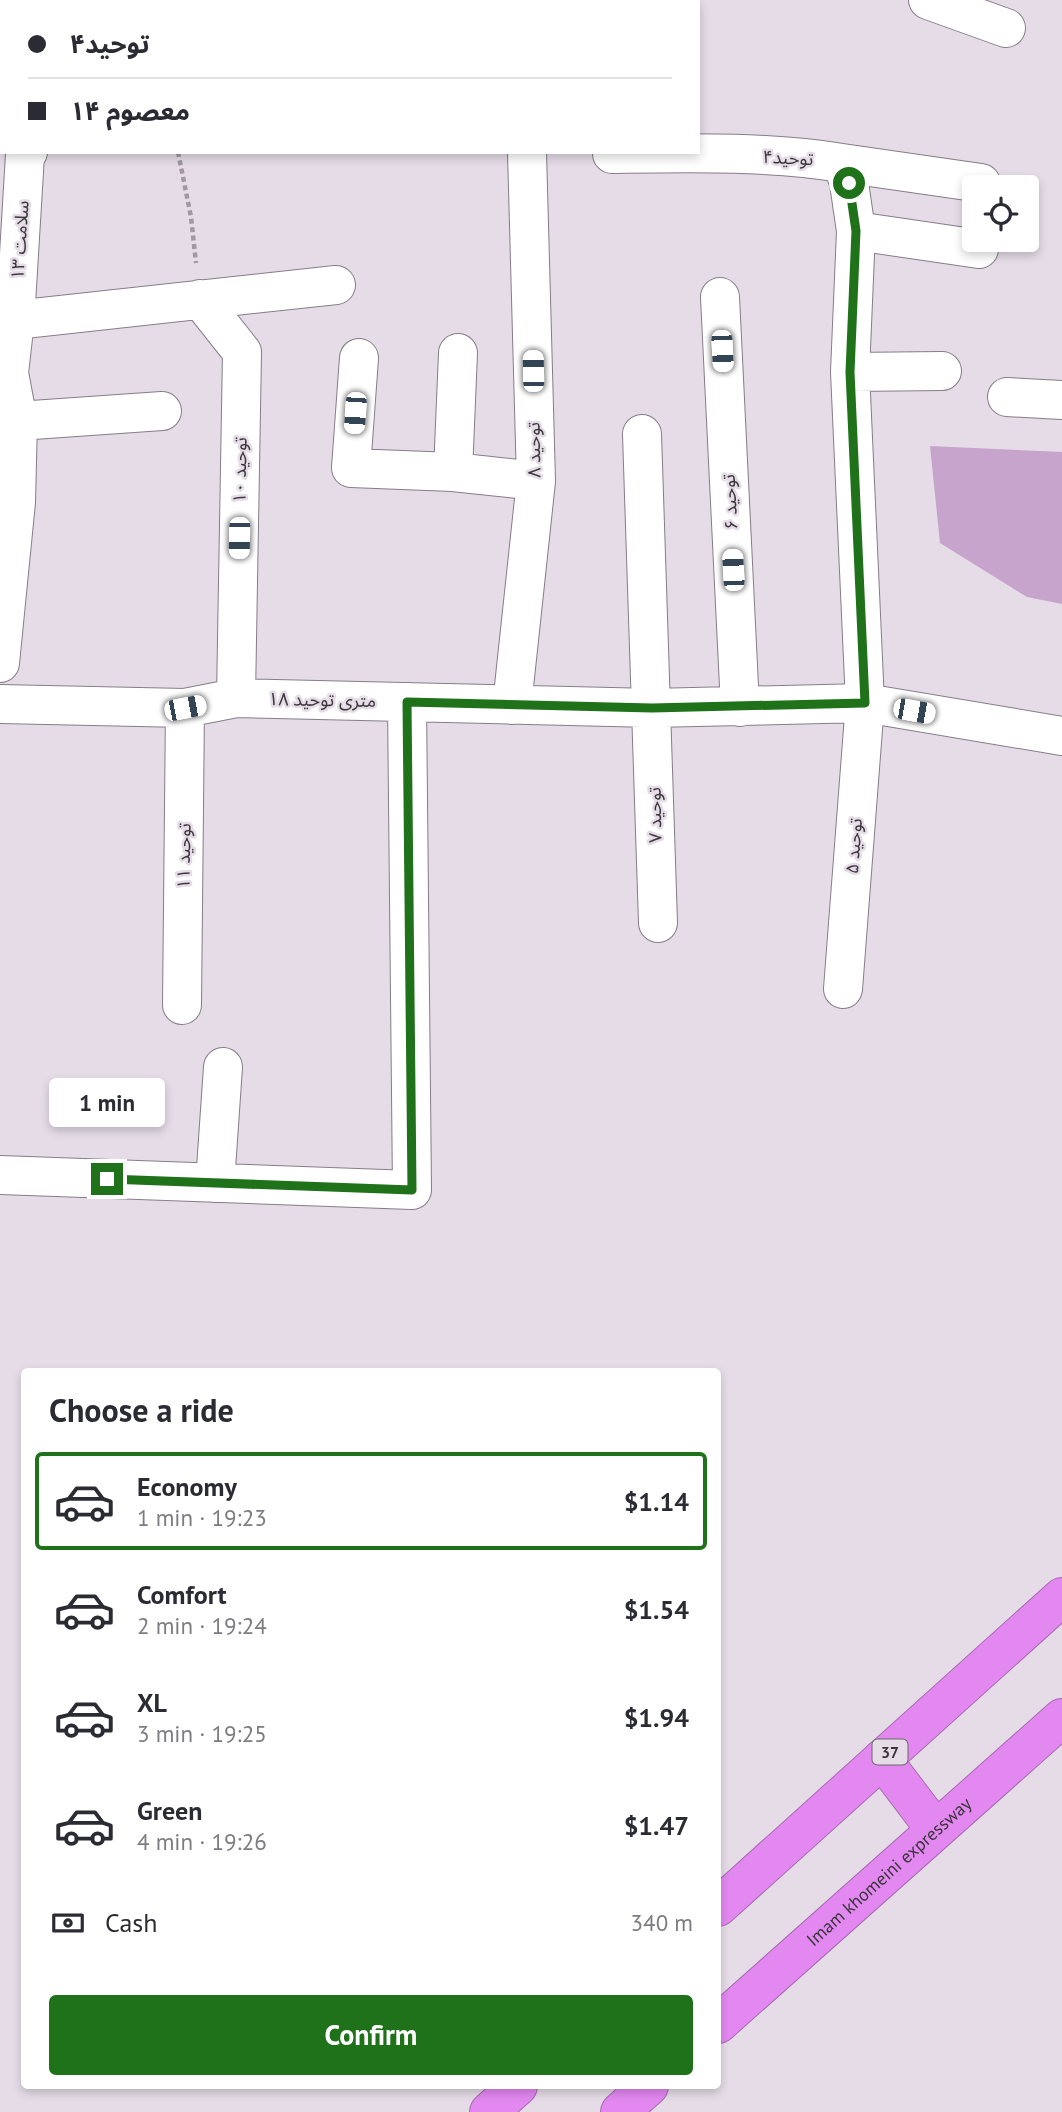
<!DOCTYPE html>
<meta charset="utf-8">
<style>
body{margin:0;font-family:"PT Sans","Noto Sans Arabic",sans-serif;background:#f7f7f7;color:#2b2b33;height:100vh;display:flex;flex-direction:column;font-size:26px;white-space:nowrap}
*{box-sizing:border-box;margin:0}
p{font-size:23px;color:#7c7c81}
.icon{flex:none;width:38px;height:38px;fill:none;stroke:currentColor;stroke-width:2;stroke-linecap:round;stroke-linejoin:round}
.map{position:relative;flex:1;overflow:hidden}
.drawer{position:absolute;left:21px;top:1368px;width:700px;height:721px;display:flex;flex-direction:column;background:#fff;border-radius:7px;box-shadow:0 4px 10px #0003}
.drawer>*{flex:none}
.guide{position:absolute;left:0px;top:0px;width:700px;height:154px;box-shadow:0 4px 10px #0003;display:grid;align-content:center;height:154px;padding:0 28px;background:#fff}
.fabs{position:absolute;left:962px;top:175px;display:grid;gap:14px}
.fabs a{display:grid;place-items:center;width:77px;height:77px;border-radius:7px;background:#fff;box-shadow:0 4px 10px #0003;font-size:35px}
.end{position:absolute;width:32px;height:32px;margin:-16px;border:9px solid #1f711a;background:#fff;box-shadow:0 0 0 4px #fff}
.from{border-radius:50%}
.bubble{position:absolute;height:49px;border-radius:7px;background:#fff;box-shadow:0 4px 10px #0003;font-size:23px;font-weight:600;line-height:49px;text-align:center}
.car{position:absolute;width:21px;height:42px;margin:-21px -10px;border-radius:9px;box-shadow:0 0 5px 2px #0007;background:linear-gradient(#fff 24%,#345 0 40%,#fff 0 76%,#345 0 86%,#fff 0)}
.guide b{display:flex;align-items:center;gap:24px;height:66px;font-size:26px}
.guide b+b{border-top:2px solid #e1e1e2}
.guide i{width:18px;height:18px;background:#2b2b33}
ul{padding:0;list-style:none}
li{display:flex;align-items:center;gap:21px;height:98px;margin:0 14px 10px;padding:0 14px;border:4px solid transparent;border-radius:7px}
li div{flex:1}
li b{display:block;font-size:26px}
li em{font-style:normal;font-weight:600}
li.on{border-color:#1f711a}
li>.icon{width:63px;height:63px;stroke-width:1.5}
h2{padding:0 28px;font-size:32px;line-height:84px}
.pay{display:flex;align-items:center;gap:18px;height:77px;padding:0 28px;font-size:26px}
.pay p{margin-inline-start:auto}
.action{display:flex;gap:14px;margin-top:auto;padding:14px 28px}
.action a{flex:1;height:80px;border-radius:7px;background:#1f711a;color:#fff;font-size:28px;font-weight:600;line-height:80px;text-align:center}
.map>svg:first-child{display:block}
.green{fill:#c7a4cc}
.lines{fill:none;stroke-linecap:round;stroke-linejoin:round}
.minor-casing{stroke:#857d87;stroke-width:40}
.highway-casing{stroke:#a86bb1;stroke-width:40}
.path{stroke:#a099a1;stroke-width:4.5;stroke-dasharray:5 3.5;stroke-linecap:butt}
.minor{stroke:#fff;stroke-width:38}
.highway{stroke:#e388f1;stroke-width:38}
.route{stroke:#1f711a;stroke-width:9}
.labels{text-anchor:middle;stroke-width:5;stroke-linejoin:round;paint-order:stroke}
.shield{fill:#e5dce7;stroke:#6d676d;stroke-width:2}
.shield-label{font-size:16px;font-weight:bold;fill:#393539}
.street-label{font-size:18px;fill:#393539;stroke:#e5dce7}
</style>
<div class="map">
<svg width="1062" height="2112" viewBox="0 0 1062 2112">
<rect width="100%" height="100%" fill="#e5dce7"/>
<path class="green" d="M930 446 1062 452V604L1027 597 940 543Z"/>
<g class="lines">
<defs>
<path id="minor" d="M928 0 1006 28
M84 2 85 0
M198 2V0
M678 2V0
M612 154C687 153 768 151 842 163L849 183 856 231 850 372 865 703 843 989
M842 163 981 183
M856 231 979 249
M720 297 740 707
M200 299 242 352 236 698
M15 320 336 285
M359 358 351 468 453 472 536 481
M850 372 942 371
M1007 397 1062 400
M18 421 162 411
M642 434 658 923
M453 472 458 353
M0 663 16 502 18 421 9 373 15 320 25 155 28 152
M0 704 185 708 236 698 652 708 865 703 1062 736
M512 705 536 481 527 152
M182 1005 185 708
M0 1175 412 1190 407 702
M215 1183 223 1067"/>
<g id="highway">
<path d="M882 1759 935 1829"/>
<path d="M718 1907 1062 1597"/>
<path id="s1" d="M718 2024 1062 1718"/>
<path d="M489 2112 518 2086"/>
<path d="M620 2112 649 2086"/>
</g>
</defs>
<use href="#minor" class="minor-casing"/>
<use href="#highway" class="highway-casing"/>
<path class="path" d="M178 152 191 217 196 263"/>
<use href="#minor" class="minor"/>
<use href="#highway" class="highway"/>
</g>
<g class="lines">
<path class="route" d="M107 1179 412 1190 407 702 652 708 865 703 850 372 856 231 849 183"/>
</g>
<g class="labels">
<rect class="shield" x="872.5" y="1739.5" width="35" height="25" rx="5"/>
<g class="shield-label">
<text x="890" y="1758">37</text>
</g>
<g class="street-label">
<text transform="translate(788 158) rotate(3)" y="6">توحید۴</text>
<text transform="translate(20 240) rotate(-86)" y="6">سلامت ۱۳</text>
<text transform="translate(534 450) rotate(-91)" y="6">توحید ۸</text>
<text transform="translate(240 470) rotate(-89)" y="6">توحید ۱۰</text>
<text transform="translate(730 502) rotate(-93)" y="6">توحید ۶</text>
<text transform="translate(322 700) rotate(1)" y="6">۱۸ متری توحید</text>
<text transform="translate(655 815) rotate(-91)" y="6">توحید ۷</text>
<text transform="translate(854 846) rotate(-86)" y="6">توحید ۵</text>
<text transform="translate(184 856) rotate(-89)" y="6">توحید ۱۱</text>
<text dy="6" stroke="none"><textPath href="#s1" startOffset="229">Imam khomeini expressway</textPath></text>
</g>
</g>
</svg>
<div class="fabs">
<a><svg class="icon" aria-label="locate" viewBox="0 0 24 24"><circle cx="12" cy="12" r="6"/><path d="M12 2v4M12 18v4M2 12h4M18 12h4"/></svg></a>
</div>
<i class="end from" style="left:849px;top:183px"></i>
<i class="end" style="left:107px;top:1179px"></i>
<div class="bubble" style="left:49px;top:1078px;width:116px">1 min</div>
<i class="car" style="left:722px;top:351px;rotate:177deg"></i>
<i class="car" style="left:533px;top:371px;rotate:359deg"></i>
<i class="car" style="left:355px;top:413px;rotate:184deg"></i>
<i class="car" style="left:239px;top:538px;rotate:181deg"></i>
<i class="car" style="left:733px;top:570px;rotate:357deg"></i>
<i class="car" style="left:185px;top:708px;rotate:79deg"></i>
<i class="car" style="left:914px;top:711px;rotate:100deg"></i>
<div class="guide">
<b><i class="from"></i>توحید۴</b>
<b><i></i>۱۴ معصوم</b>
</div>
<section class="drawer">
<h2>Choose a ride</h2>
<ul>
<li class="on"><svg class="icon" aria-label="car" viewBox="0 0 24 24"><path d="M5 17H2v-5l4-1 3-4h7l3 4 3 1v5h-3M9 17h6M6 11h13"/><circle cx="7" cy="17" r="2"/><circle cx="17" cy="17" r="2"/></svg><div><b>Economy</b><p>1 min · 19:23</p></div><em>$1.14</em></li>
<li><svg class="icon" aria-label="car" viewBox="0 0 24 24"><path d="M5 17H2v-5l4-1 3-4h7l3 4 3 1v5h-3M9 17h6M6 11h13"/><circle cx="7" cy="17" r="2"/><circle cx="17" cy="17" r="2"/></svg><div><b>Comfort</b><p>2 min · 19:24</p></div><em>$1.54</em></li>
<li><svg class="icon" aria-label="car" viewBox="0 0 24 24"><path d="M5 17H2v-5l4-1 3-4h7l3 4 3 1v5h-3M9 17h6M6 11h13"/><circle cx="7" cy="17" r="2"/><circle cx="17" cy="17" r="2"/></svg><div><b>XL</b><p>3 min · 19:25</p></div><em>$1.94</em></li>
<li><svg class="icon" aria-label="car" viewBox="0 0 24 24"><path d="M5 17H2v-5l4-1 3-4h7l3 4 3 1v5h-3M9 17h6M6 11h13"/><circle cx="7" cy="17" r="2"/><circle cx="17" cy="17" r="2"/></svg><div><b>Green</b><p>4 min · 19:26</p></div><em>$1.47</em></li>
</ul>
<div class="pay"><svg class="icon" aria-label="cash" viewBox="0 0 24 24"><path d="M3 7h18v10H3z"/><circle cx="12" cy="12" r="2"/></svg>Cash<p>340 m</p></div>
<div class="action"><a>Confirm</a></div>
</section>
</div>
